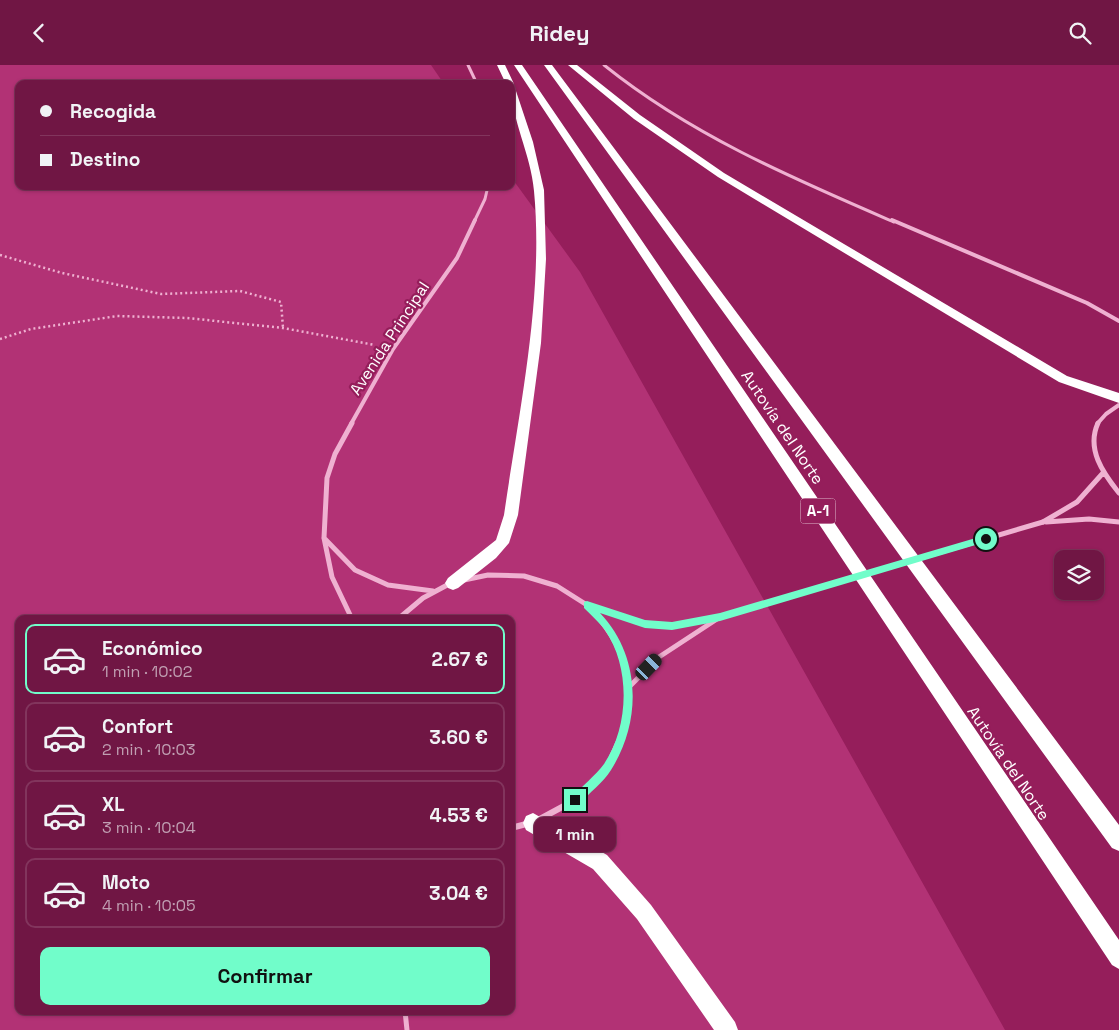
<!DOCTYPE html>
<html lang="es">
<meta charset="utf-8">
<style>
body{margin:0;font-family:"Space Grotesk",sans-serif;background:#78234f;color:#f1f3f6;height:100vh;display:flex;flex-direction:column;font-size:19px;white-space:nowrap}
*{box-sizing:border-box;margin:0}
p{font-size:16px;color:#c09fb2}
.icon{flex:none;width:28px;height:28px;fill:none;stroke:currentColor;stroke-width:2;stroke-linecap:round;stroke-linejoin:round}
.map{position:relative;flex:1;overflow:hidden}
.side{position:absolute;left:15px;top:550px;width:500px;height:400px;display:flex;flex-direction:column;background:#701644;border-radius:10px;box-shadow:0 1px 4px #0004,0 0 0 1px #82355d}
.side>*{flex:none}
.guide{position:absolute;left:15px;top:15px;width:500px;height:110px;border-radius:10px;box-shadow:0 1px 4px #0004,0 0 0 1px #82355d;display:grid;align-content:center;height:110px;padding:0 25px;background:#701644}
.fabs{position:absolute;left:1054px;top:485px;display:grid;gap:10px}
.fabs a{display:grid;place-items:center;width:50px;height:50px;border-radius:10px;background:#701644;box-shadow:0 1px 4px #0004,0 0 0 1px #82355d;font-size:25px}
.end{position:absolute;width:22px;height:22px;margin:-11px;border:6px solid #71fdca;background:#111;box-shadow:0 0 0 2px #111}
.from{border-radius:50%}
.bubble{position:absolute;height:35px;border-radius:10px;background:#701644;box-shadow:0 1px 4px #0004,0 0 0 1px #82355d;font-size:16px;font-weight:700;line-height:35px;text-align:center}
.car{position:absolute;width:15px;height:30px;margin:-15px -8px;border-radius:6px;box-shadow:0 0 4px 1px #0007;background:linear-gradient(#222 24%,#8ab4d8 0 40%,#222 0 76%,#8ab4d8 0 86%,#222 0)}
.guide b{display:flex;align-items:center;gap:18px;height:48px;font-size:19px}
.guide b+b{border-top:1px solid #82355d}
.guide i{width:12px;height:12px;background:#f1f3f6}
ul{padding:9px 0 0;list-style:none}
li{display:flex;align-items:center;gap:15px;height:70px;margin:0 10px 8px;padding:0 15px;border:2px solid #82355d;border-radius:10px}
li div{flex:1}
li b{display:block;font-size:19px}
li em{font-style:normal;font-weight:700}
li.selected{border-color:#71fdca}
li>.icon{width:45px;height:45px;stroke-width:1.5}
.action{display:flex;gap:10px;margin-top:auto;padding:10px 25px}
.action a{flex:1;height:58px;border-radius:10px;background:#71fdca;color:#111;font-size:20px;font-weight:700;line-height:58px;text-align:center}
header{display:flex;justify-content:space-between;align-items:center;height:65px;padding:0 25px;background:#701644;font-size:22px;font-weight:700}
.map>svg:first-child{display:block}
.green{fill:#b23275;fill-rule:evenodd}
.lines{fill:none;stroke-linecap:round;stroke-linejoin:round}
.path{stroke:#efb1d1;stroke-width:2.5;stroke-dasharray:2 3;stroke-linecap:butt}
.lane{stroke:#efb1d1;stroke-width:5}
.street-far3{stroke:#efb1d1;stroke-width:3}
.street-far2{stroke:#efb1d1;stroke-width:4}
.street-far1{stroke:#efb1d1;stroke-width:5}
.street{stroke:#efb1d1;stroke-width:6}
.highway{fill:#fff;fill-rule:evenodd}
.street-bridge{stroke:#efb1d1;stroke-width:5}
.route{fill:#71fdca}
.labels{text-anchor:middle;stroke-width:4.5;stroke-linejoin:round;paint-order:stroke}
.shield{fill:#951e5b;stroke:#dfbcce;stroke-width:1}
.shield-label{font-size:15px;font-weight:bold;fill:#fff}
.street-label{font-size:16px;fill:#fff;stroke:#951e5b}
</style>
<header><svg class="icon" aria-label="back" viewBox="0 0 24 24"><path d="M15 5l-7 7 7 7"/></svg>Ridey<svg class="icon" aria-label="search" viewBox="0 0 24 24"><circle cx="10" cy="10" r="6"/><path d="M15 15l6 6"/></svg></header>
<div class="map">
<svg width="1119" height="965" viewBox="0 0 1119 965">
<rect width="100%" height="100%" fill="#951e5b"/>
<path class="green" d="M0 0H431L444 19H19V121H511V112L580 207 1005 965H0ZM19 554H511V946H19Z"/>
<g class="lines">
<path class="path" d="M0 190 62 208 161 229 240 226 281 237 283 263
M0 274 31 264 117 251 187 253 283 263 375 280"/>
<path class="lane" d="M405 946 407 965"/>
<path class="street-far3" d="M468 0 477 19
M604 0C691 70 792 113 894 157
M474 157 485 134 488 121"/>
<path class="street-far2" d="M892 155 1087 238 1119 256
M351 359 393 284 457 193 475 155
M1097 359 1106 349 1119 340"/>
<path class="street-far1" d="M1098 358C1086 384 1103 408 1119 428
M1043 457 1077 437 1103 408
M1046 457 1089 454 1119 457
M324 473 355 505 388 520 433 526
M464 515 488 510 524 511 557 521 587 540 645 559 672 561 720 552
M588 540C612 567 624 587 629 623
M352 554 332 512 324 473 327 413 335 389 352 358
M398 554 423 533 451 518
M629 622 659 592 717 554"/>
<path class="street" d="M538 755 575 735 607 703 625 663 629 622
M511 763 530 758"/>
<path class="highway" d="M497 0H505L514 19 512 21 515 23 533 77 544 125 546 194 541 278 518 450 509 478 496 493 458 523 453 525 448 523 445 518 448 513 496 475 504 450C519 346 544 231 534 126 531 89 511 55 511 19H506Z
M514 0H522L1119 875V904L1112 900Z
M544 0H552L1119 760V786L1112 783Z
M568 0H577L640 50 724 108 1067 311 1119 328V338L1059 317 718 112 634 54Z
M533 748 607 790 651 840 735 957 738 965H714L637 854 593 804 526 765 523 758 526 751Z"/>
<path class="street-bridge" d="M720 552 1043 457"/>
</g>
<path class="route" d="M986 470 989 471V476L720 556 672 565 645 563 600 548C641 591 642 656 611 705 603 718 589 728 579 739H572V732C582 721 595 711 604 699 629 662 631 603 605 565 599 557 591 550 584 543V537L587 536 645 555 672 557 720 548Z"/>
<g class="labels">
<rect class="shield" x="800.5" y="433.5" width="35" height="25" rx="4"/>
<g class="shield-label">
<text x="818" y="451">A-1</text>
</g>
<g class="street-label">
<text transform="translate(389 273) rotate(-57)" y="6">Avenida Principal</text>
<text transform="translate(783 362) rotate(56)" y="6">Autovía del Norte</text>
<text transform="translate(1009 698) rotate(56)" y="6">Autovía del Norte</text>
</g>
</g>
</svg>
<div class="fabs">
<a><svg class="icon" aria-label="layers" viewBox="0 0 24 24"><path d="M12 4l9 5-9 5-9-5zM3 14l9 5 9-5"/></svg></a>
</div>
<i class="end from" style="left:986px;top:474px"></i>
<i class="end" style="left:575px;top:735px"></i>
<div class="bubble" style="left:534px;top:752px;width:82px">1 min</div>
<i class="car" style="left:649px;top:602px;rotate:44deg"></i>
<div class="guide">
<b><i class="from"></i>Recogida</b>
<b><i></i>Destino</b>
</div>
<section class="side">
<ul>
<li class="selected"><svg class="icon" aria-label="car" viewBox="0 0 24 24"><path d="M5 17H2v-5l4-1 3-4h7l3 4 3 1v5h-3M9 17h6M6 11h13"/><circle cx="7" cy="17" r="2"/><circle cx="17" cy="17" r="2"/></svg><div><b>Económico</b><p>1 min · 10:02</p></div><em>2.67 €</em></li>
<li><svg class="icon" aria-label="car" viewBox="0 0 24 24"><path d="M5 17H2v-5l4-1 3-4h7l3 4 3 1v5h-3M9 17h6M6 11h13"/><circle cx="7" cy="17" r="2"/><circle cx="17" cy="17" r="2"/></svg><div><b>Confort</b><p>2 min · 10:03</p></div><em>3.60 €</em></li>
<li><svg class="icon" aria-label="car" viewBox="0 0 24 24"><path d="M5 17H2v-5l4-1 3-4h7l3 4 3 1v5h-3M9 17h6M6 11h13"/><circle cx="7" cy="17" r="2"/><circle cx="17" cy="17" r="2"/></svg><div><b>XL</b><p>3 min · 10:04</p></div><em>4.53 €</em></li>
<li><svg class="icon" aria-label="car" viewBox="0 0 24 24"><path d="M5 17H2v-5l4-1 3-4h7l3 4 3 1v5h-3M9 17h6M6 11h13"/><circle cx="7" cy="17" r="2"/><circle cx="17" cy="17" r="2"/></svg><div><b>Moto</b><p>4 min · 10:05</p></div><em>3.04 €</em></li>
</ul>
<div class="action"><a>Confirmar</a></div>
</section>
</div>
